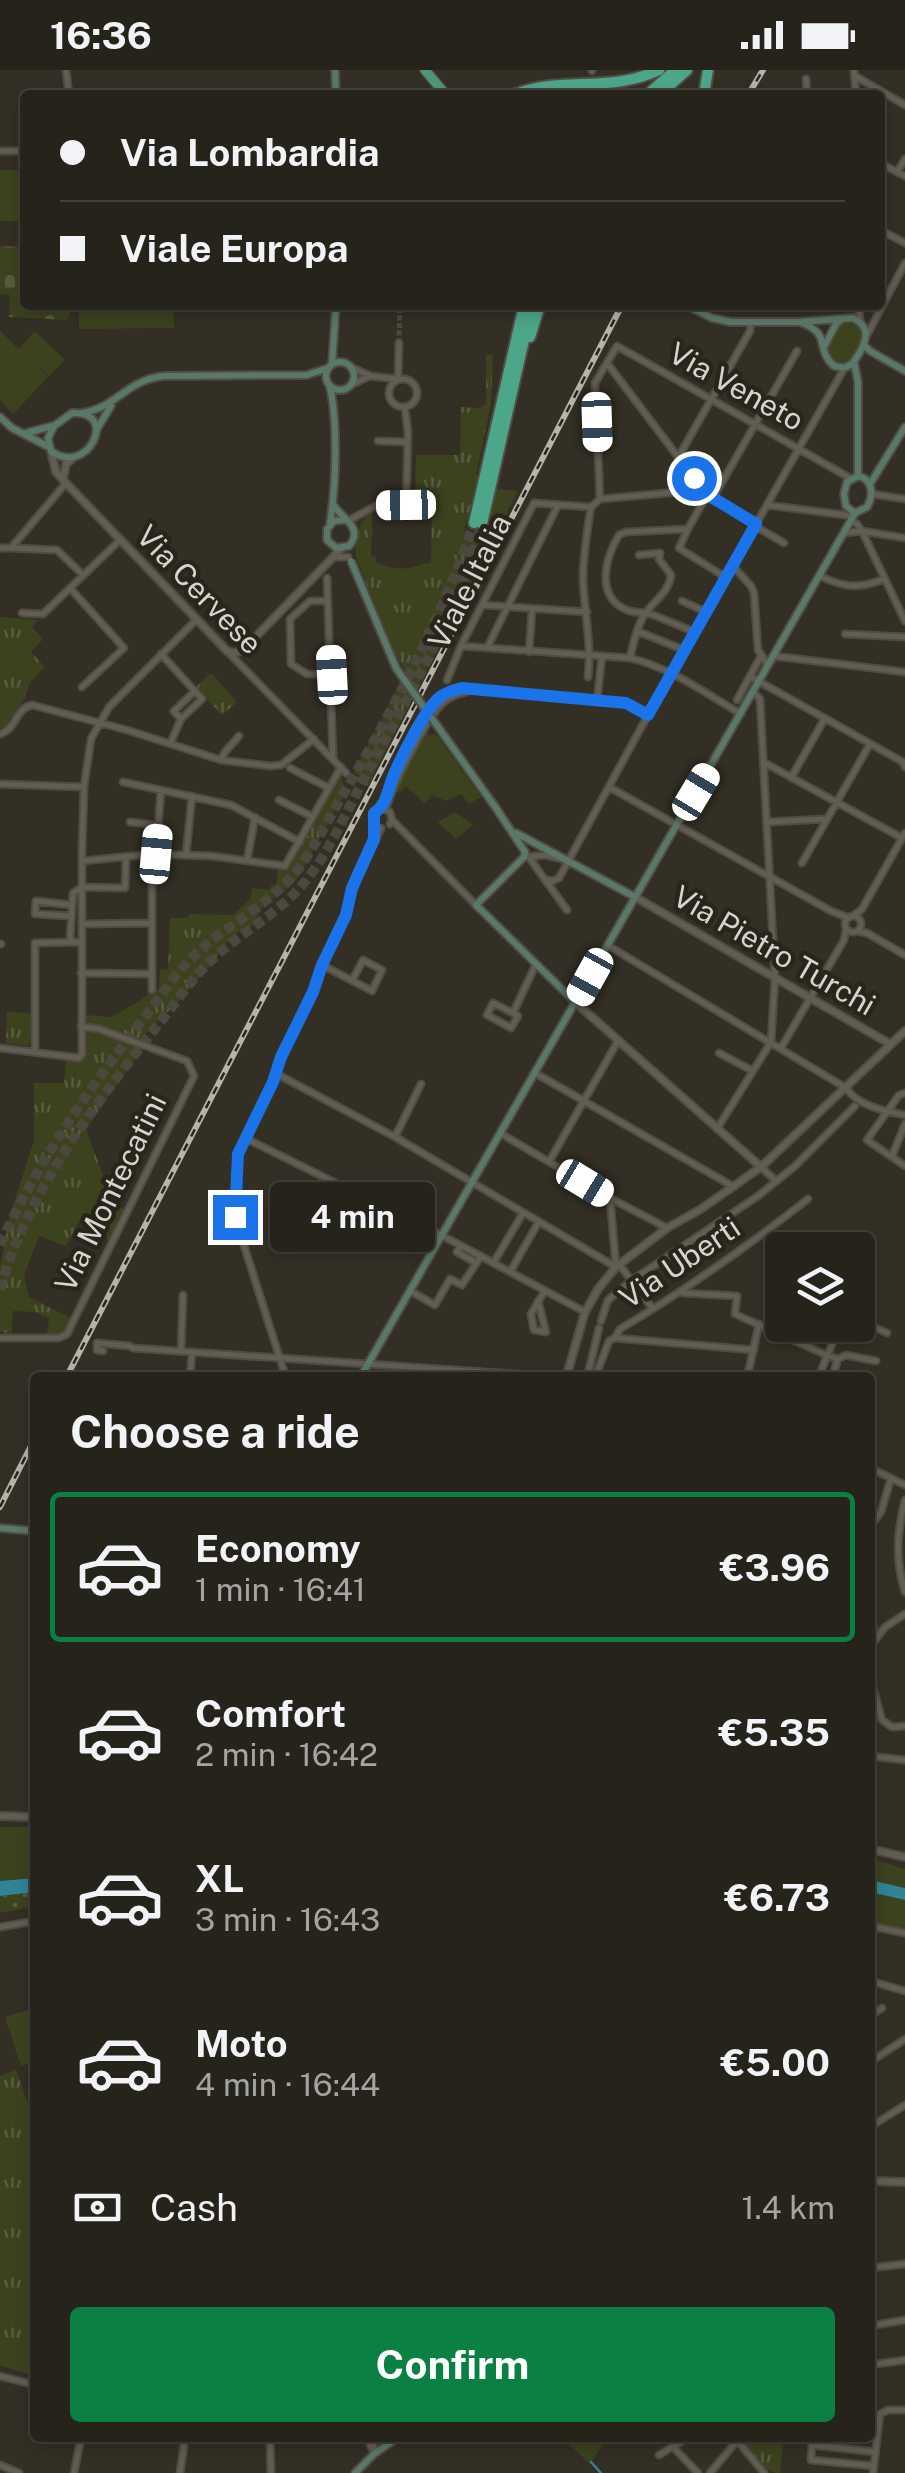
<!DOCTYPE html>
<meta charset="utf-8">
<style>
body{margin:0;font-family:"Public Sans",sans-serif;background:#2e2b24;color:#f1f3f6;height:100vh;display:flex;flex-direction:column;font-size:38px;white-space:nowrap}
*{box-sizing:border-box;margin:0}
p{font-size:32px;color:#a4a4a3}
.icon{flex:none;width:55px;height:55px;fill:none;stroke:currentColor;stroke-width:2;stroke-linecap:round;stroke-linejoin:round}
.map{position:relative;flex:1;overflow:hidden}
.drawer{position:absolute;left:30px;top:1302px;width:845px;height:1070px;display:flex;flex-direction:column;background:#26231b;border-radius:10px;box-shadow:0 5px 15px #0003,0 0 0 2px #42403a}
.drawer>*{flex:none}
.hud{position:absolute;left:20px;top:20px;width:865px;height:220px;border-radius:10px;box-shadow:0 5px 15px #0003,0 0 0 2px #42403a;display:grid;align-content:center;height:220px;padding:0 40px;background:#26231b}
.buttons{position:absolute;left:765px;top:1162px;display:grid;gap:20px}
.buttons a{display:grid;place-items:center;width:110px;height:110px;border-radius:10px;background:#26231b;box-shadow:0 5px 15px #0003,0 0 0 2px #42403a;font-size:50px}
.end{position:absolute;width:45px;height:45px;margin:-22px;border:12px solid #1a73e8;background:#fff;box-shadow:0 0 0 5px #fff}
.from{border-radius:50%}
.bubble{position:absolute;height:70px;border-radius:10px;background:#26231b;box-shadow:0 5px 15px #0003,0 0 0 2px #42403a;font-size:32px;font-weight:700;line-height:70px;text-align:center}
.car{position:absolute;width:30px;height:60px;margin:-30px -15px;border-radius:12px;box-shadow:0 0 8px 2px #0007;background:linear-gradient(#fff 24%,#345 0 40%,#fff 0 76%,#345 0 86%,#fff 0)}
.hud b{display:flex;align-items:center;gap:35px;height:95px;font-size:38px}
.hud b+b{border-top:2px solid #42403a}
.hud i{width:25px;height:25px;background:#f1f3f6}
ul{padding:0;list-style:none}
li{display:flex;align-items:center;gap:30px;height:150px;margin:0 20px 15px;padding:0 20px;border:5px solid transparent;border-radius:10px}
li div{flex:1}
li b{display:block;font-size:38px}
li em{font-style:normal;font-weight:700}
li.active{border-color:#0b8043}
li>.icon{width:90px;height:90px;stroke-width:1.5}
h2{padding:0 40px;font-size:45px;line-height:120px}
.pay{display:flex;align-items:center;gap:25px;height:110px;padding:0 40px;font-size:38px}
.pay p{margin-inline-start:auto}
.cta{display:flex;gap:20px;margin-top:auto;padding:20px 40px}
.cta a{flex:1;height:115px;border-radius:10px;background:#0b8043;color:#fff;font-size:40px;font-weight:700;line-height:115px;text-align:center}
.status{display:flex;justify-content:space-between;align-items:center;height:70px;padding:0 50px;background:#26231b;direction:ltr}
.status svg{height:28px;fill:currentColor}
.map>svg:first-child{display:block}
.grass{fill:#3c421e}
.cemetery{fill:url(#cemetery-stones)}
.park{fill:url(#park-tufts)}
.garden{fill:url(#garden-dots)}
.water{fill:url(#water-ripples)}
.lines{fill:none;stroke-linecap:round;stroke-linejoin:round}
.stream{stroke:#308495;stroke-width:2.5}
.minor-tunnel{stroke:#4c483d;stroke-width:5;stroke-dasharray:5 2.5;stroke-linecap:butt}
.trunk-tunnel{stroke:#4c483d;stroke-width:10;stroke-dasharray:10 5;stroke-linecap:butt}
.minor-casing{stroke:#504c43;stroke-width:9}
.tertiary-casing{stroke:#504c43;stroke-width:10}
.secondary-casing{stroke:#504c43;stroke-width:10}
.primary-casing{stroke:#504c43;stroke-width:12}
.trunk-casing{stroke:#504c43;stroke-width:14}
.minor{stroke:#625d51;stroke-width:5}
.tertiary{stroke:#625d51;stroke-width:6}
.secondary{stroke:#5a7867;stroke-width:6}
.primary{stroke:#51947c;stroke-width:9}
.trunk{stroke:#4ca68a;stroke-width:10}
.rail-casing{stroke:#b6b3ab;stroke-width:6}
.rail{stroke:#29251a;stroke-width:2.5;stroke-dasharray:8;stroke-linecap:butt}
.secondary-bridge-casing{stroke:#504c43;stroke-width:10;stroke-linecap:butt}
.secondary-bridge{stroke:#5a7867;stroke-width:6}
.route{stroke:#1a73e8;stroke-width:12}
.labels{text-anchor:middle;stroke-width:9;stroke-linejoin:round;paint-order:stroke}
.street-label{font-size:30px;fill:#d7d4cd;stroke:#29251a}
</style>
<div class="status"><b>16:36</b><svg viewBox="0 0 49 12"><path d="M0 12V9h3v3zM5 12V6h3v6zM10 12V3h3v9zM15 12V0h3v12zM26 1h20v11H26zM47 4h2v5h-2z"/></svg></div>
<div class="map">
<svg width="905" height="2403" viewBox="0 0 905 2403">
<defs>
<pattern id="cemetery-stones" width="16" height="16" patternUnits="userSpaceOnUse" patternTransform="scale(2.5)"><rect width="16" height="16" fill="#3c421e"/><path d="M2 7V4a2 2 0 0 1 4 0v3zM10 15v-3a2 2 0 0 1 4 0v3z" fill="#575c3e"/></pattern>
<pattern id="park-tufts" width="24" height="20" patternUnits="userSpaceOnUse" patternTransform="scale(2.5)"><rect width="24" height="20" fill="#3c421e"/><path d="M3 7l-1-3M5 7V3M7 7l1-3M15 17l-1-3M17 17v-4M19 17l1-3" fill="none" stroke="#575c3e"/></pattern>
<pattern id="garden-dots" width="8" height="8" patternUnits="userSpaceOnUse" patternTransform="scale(2.5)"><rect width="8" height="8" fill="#3c421e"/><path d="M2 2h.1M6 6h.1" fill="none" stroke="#575c3e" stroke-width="1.8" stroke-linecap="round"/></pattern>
<pattern id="water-ripples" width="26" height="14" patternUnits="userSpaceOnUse" patternTransform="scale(2.5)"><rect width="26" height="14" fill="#308495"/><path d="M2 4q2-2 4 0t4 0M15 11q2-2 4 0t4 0" fill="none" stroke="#366c77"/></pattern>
</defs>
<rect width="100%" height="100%" fill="#332f24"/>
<path class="grass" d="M0 100H25V151H0Z
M79 235H173L174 258 79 259Z
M849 250C879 259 854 310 828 286L827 277 840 252Z
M0 261 19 279 35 261 65 290 49 306 34 292 48 307 13 344 0 330Z
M426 662 430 666 435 663 481 727 469 734 461 724 446 731 432 725 425 734 406 716 399 723 395 720Z
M455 742 473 755 456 769 438 752Z
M0 1757H35V1808L0 1811Z
M870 1788 905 1799V1818L870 1810Z
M870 1822 905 1830V1860L870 1852Z
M35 1938V1992L21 1996 5 1947Z
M562 2368H607L590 2394Z"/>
<path class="cemetery" d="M0 176 25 177V235H70L69 248 66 250 9 247 10 225 0 224Z"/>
<path class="park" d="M486 285H493L491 335 476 404 479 405 464 461 484 467 495 419 518 421 368 716 354 702 406 603 390 574 356 486C354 469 359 452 372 441L371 486 376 487V492C387 496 396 500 408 498 417 497 422 493 431 493L432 429 415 428 416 385H460L461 337 480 338 486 334Z
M0 547 38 550 32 557 43 569 31 582 45 597 30 612 25 628 5 658H0Z
M211 603 237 632 222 645 196 617Z
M341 705 345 719 344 725 298 807 292 815 264 834 247 864 239 861 228 871 214 891 179 931 145 964 147 966 139 969 87 952 85 945 112 947 147 926 148 920H159L160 900 168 899 170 848H187L191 844 233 845 250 829 252 818 269 820 272 815H276L278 799 288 800Z
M7 941 32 944 30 972 27 976 6 973Z
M89 961 142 978 86 1059 114 1136 126 1140 111 1170H107V1160L81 1148 66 1176 39 1166 24 1205 29 1227 72 1249 63 1264 47 1265 49 1249 36 1242 13 1241 11 1263 0 1262V1196L10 1145 34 1071V1013H64L66 990H81L86 986 87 964Z
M16 2000 35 2054V2306L0 2295V2006Z
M739 2368H784L780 2403C761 2403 750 2382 739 2368Z"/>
<path class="garden" d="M35 1822V1836L0 1843V1826Z"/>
<path class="water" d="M35 1808V1822L0 1826V1811Z
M870 1810 905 1818V1830L870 1822Z"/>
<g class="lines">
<path class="stream" d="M591 2392 601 2403"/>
<path class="minor-tunnel" d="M399 273 400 235"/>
<path class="trunk-tunnel" d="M0 1175C36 1095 84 1026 137 957 153 937 167 915 184 896 218 858 267 839 299 798 315 776 328 750 342 726 392 643 443 545 474 453
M0 1220C26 1124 97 1031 158 955 177 931 194 905 217 885 249 857 288 838 313 801 335 771 350 734 368 701 411 622 457 542 482 454"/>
<defs>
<path id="minor" d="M66 0 69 25
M854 0 856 25
M592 1V0
M855 6 905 35
M806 9 807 25
M0 81H25
M880 93 905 106
M897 102 905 89
M880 160 905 173
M859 235 860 251
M867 265 905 193
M607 293 703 420 756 454
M351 297 371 306 396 309
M398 309 399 273
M389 323a14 14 0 1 1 28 0a14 14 0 1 1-28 0Z
M351 315 368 307
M378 371 408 372
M679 386 750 261 751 252
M872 424 905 429
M600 429 701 420
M406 435 427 436
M767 435 853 446
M348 451 377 435H406L408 362 405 338
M851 451 857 454 862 461 905 551
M755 456 784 473
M688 459 679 478 725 507
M844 463 862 461 905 468
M0 478H11L66 413
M11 478 57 480 83 505
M334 487H348
M732 495 751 516 754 523 758 580 768 595
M820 506C845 518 859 519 884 509
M327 508 333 689
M70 518 124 578 82 617
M327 531H310L290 549 291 594 307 604 332 605
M682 531 706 542
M483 535 587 542
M22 543 43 544 120 470
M637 561 684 580
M694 562C680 556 665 549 650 544 642 542 634 543 627 540 595 527 605 488 619 465L626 462 688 459 704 430 713 428 797 281
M845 564 905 567
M461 576 630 588C671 598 705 623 741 644
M487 578 558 435
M529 582 532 540
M229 583 346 703
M161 584 202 629 181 649 170 674
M774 586 905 602
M630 588C633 574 636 560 643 547 652 531 669 524 671 505L659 489 660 483 639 485
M588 607C592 573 584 542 583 509 583 485 587 461 591 437L600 429 595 313 617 276 850 408
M751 607 903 692 905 697
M447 610 461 576 534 433 591 437
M737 630 761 586
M597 631 602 586
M181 649 174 641 195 621
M0 664C17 659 15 639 32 635L127 660 221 690 270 696 281 695 314 669
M221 690 225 682 239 666
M765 693 902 768
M290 698 329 718
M791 708 825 648
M123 712 231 735 300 772
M0 714 84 717
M609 717 831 841 849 848
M279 730 313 747
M381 738 394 702 427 643 436 630 446 623 461 618 627 633 648 645
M386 739C392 717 427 646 444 632 450 626 457 624 466 622
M392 750 476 835
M130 752 157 755
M767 752 826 749
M375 767 376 755 373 748 376 740 381 738 390 742 392 750 390 754
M525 782 567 840
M156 784 161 720
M186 785 192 726
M527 787 545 785 561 789
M82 791 152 784 212 786 285 796 341 697
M247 791 255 747
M802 793 870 674
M545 809 553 811 559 808 648 645 845 297
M81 817 125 818 126 787
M71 846 35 844 36 831 72 835
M853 846 862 839 905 763
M845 854a8 8 0 1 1 16 0a8 8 0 1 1-16 0Z
M82 854 151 853
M857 861 867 863 905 885
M73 872 70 868 73 823 81 818
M0 874H1
M607 875 846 1018C858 1036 884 1041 905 1045
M322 895 372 921 382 900 363 890 352 911
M81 903 152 904
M152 920V784
M513 943 493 933 487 945 511 958 518 946 513 943 536 894
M0 978 79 988 82 984V780L84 717 91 669 109 637 197 549
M781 978 844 870 846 859
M35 982V873L81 872
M719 983 753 1001
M535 1003 734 1117
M277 1004 395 1067 616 1197
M905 1023 899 1025 867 1070 905 1096
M717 1059 771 972 775 908 760 629 753 622
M500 1063 610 1128 667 1158
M395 1067 421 1014
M245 1068 441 1165 585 1242
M892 1086 905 1054
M549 1092 618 971
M761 1097 775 1110
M610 1128 616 1197
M460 1175 457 1182 476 1193
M494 1192 523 1143
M619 1194 653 1239
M510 1202 538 1153
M412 1222 435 1235 450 1209 462 1215 481 1186
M683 1223 737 1226 735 1244 826 1285 838 1289 846 1285 876 1291
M538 1231 546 1262 534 1260 531 1244 544 1222
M858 1250 887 1263
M601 1251 608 1230 631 1211 758 1126 795 1096 855 1036
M0 1268H59L67 1264 194 1006 187 991 99 959 81 956
M615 1268 754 1280
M103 1281 97 1280V1273L130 1276 133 1278 572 1308
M181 1281 183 1225
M190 1308 192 1282
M286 1308 235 1147 238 1083 273 1013 281 987 317 914 322 895 346 845 353 819 381 758
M587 1308 599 1258
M595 1308 609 1271 615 1268 620 1259C686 1220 748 1176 808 1129
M747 1308 759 1254
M818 1308 840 1255
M832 1308 838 1289
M870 1353V1367
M870 1398 905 1415
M905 1430C897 1461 895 1490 905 1522
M870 1457 881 1442 891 1408
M870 1543 874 1560 870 1581
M870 1577 885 1557 905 1544
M870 1607 882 1650 892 1657 905 1656
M870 1686 905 1690
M870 1856 905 1863
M0 1857 35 1851
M870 1911 905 1921
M870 1946 882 1938
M870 1992 905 1969
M870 2057 905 2035
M870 2198 905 2194
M870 2256 905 2250
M870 2295 905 2290
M0 2306 35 2315
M270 2368 271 2403
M367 2368 374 2383
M372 2368 375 2381
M380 2368 394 2369
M735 2368 764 2403
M673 2377 698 2403
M659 2385 687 2368
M0 2395 19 2403
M874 2396 811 2390 812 2375 875 2382
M74 2403 81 2368
M180 2403 185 2368
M710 2403 737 2371
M873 2403 880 2344 888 2340H905"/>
<path id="tertiary" d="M51 381 56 402 66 413 227 581 234 583 242 581 341 479
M63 409 66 394 73 388
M635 827 890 974
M575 932 761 1097
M566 1308 585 1242 598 1219 616 1197 667 1158 701 1139 761 1097 905 961
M0 1746 35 1747
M870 1779 905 1787
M870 2111 905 2112"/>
<path id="secondary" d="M335 0 336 25
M686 235 712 248 731 252H797L853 248C869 256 868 267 860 282 857 286 855 292 850 295 844 299 840 297 834 296 814 278 833 264 800 252
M864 275 870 281 905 301
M824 277 836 254 841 250
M326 306a14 14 0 1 1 28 0a14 14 0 1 1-28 0Z
M854 292 858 312V406
M332 294 336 235
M330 317C338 353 336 416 330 453
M72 343C120 340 88 408 51 381L48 368 54 356Z
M82 343C118 337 125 311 163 306L307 305 328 298
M0 347 12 358 47 376
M97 359 111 336
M26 363 52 356
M858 406C873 409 874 425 867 437L855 443 846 436 844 424 847 412Z
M870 414 905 357
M334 436C344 450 364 458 349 476L336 478 327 470V459L334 451 344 450
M496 738 525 782 524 787 476 835 575 932
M516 763 635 827
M360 1308 855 443
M0 1458 35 1461
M355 2403 374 2384 397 2368"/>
<path id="primary" d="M425 0 446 25"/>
<path id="trunk" d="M522 24 594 23 633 25
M513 25C561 5 608 24 659 0
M647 25 675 0
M659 25 687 0
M704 25 708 0
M530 267 540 235
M474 453 524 235
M482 454 532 235"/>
</defs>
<use href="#minor" class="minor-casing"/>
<use href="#tertiary" class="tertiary-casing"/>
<use href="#secondary" class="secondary-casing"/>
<use href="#primary" class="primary-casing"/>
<use href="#trunk" class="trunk-casing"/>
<use href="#minor" class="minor"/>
<use href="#tertiary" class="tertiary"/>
<use href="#secondary" class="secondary"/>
<use href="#primary" class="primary"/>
<use href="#trunk" class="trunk"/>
<defs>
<path id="rail" d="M748 25 763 0
M66 1308 622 235
M0 1437 35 1368"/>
</defs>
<use href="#rail" class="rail-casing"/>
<use href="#rail" class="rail"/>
<defs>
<path id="secondary-bridge" d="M351 491 396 598 496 738"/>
</defs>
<use href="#secondary-bridge" class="secondary-bridge-casing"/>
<use href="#secondary-bridge" class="secondary-bridge"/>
</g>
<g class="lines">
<path class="route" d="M235 1147 238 1084 273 1012 281 987 313 922 322 895 346 845 352 818 374 769V743C388 734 388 716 395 702 403 684 425 639 440 627 447 622 453 620 462 618L626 633 648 645 756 454 713 428 694 408"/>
</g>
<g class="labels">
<g class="street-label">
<text transform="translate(736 317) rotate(29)" y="10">Via Veneto</text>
<text transform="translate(470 512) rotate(-63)" y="10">Viale Italia</text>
<text transform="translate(199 520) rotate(46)" y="10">Via Cervese</text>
<text transform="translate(774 881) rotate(30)" y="10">Via Pietro Turchi</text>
<text transform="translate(111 1123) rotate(-64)" y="10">Via Montecatini</text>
<text transform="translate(680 1193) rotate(-34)" y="10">Via Uberti</text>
</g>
</g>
</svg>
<div class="buttons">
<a><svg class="icon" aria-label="layers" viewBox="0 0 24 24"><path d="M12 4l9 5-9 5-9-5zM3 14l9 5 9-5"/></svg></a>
</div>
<i class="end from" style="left:694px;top:408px"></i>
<i class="end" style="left:235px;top:1147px"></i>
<div class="bubble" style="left:270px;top:1112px;width:165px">4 min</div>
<i class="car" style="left:597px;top:352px;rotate:178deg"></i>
<i class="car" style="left:406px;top:435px;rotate:269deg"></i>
<i class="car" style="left:332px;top:605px;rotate:357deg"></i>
<i class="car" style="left:696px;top:722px;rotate:31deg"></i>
<i class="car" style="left:156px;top:784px;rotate:5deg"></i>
<i class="car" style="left:590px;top:907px;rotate:209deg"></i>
<i class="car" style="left:585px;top:1113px;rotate:121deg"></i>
<div class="hud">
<b><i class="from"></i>Via Lombardia</b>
<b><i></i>Viale Europa</b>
</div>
<section class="drawer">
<h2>Choose a ride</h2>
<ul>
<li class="active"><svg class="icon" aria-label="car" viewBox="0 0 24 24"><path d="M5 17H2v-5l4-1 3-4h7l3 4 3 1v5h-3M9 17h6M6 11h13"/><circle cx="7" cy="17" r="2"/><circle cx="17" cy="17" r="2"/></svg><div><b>Economy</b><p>1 min · 16:41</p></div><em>€3.96</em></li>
<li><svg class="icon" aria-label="car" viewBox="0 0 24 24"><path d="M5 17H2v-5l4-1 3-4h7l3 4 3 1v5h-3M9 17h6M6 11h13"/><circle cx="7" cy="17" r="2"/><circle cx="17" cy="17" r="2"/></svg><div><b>Comfort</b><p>2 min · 16:42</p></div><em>€5.35</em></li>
<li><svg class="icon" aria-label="car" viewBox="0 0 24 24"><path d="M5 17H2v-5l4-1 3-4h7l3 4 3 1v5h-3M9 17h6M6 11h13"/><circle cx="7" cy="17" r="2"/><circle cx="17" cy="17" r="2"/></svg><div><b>XL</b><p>3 min · 16:43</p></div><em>€6.73</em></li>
<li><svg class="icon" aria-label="car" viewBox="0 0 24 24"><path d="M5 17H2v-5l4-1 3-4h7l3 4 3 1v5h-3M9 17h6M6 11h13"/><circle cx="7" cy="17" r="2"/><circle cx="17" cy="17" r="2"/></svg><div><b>Moto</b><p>4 min · 16:44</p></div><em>€5.00</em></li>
</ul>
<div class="pay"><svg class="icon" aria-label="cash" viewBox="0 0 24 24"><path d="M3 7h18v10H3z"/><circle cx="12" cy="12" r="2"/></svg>Cash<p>1.4 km</p></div>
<div class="cta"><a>Confirm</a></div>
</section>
</div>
